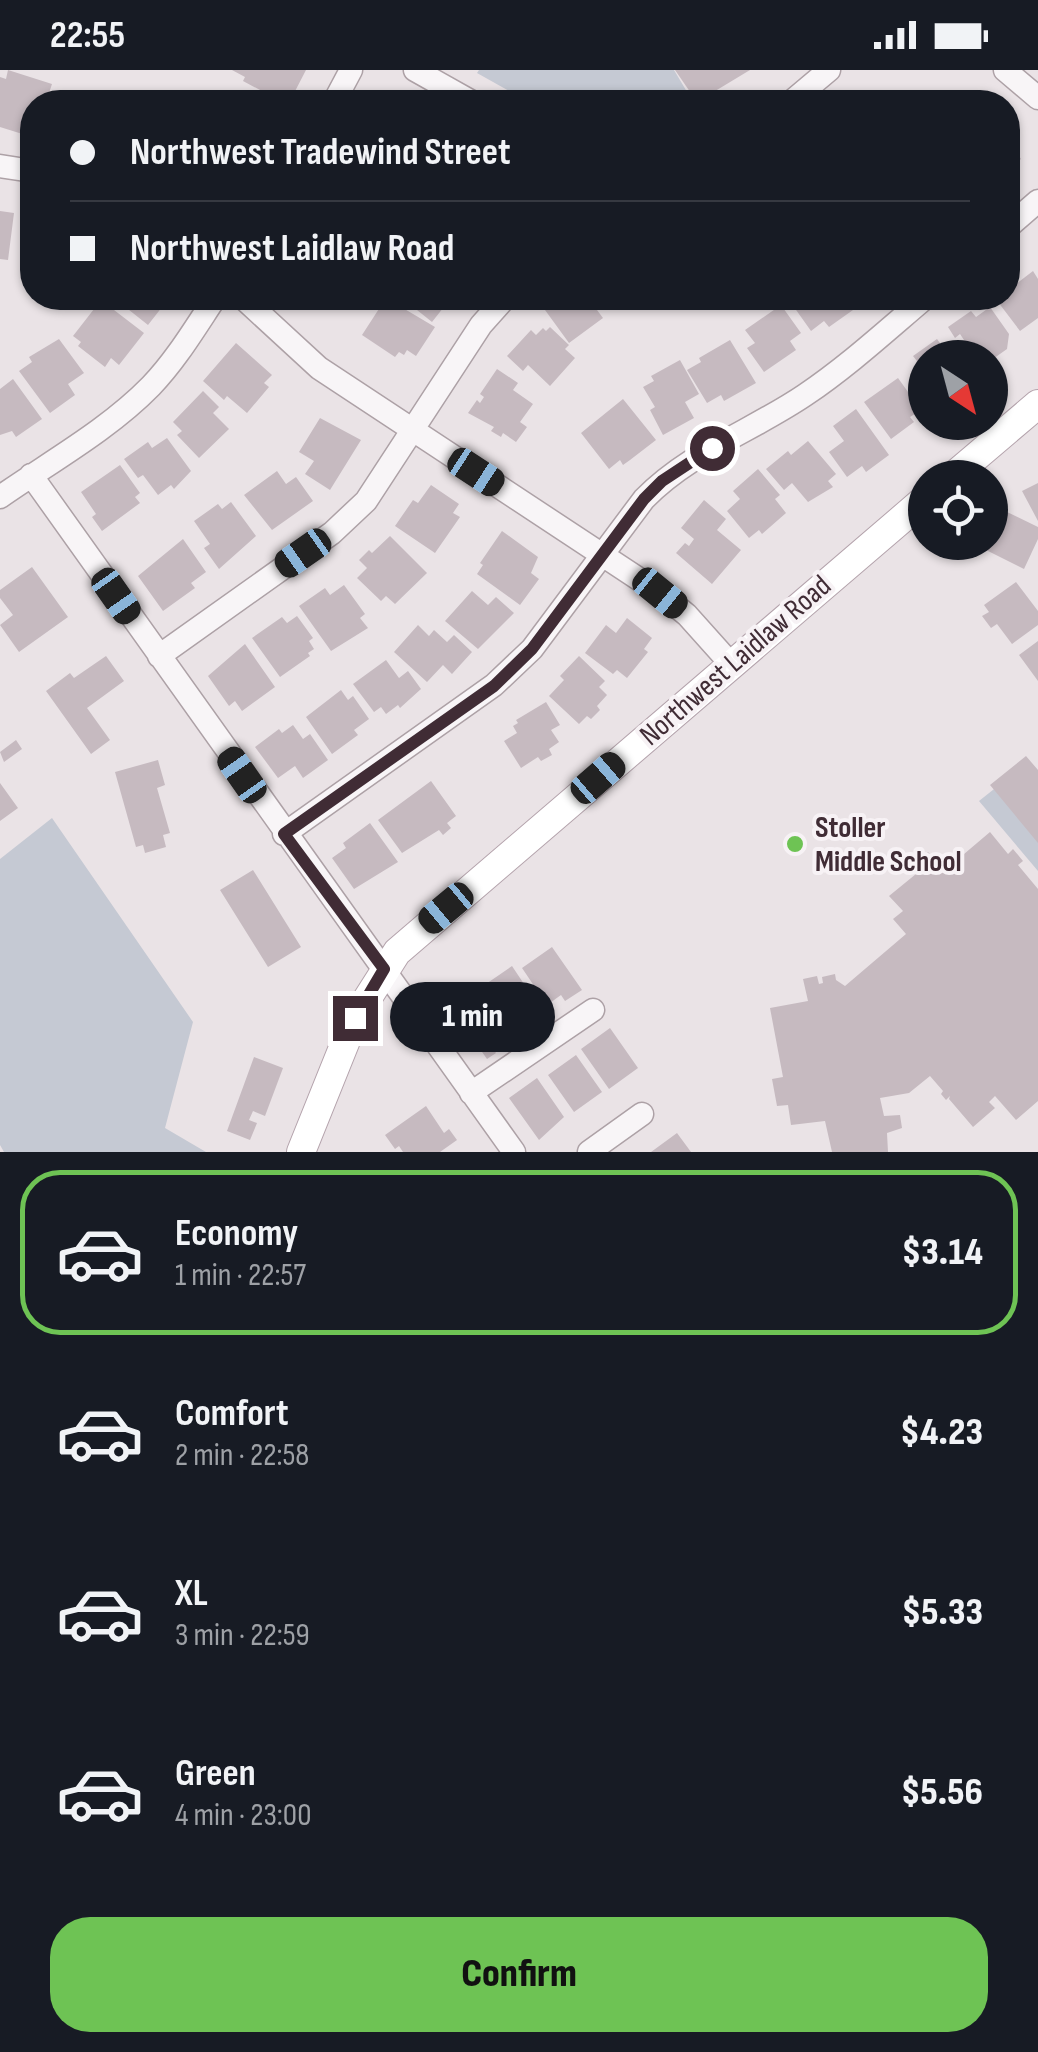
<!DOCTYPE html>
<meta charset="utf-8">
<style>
body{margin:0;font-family:"Sofia Sans Condensed",sans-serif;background:#242831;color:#f1f3f6;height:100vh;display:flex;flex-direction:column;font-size:38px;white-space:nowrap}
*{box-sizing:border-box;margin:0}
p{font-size:32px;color:#9ea1a6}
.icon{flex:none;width:55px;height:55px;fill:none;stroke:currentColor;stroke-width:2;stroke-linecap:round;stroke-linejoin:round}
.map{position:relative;height:1082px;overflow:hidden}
.sheet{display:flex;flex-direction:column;background:#171b24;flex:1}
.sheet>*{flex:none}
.banner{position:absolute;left:20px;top:20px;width:1000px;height:220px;border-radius:40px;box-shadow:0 2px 8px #0004;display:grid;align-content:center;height:220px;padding:0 50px;background:#171b24}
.needle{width:65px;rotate:144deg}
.controls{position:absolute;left:908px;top:270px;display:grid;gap:20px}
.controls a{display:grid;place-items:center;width:100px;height:100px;border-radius:50%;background:#171b24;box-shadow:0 2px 8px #0004;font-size:50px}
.end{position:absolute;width:45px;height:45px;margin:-22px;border:12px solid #402c35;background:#fff;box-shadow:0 0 0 5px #fff}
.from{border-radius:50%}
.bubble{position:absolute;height:70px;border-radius:35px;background:#171b24;box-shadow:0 2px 8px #0004;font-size:32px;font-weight:800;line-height:70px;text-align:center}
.car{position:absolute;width:30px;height:60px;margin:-30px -15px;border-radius:12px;box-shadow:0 0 8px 2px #0007;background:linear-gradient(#222 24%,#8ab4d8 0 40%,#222 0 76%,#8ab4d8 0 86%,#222 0)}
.banner b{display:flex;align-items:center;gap:35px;height:95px;font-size:38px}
.banner b+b{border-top:2px solid #363941}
.banner i{width:25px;height:25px;background:#f1f3f6}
ul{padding:18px 0 0;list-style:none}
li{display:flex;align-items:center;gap:30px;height:165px;margin:0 20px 15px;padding:0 30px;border:5px solid transparent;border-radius:40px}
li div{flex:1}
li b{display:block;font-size:38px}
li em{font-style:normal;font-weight:800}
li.selected{border-color:#6ec354}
li>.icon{width:90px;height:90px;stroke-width:1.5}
.cta{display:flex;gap:20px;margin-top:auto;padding:20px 50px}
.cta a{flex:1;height:115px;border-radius:40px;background:#6ec354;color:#111;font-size:40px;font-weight:800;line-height:115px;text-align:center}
.status{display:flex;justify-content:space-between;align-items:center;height:70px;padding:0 50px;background:#171b24;direction:ltr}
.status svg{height:28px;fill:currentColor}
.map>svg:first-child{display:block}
.green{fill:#c5c9d3}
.building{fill:#c6bac0}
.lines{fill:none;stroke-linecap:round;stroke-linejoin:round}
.minor-casing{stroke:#ada1a6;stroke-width:25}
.major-casing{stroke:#b4a3ac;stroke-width:30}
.minor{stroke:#f8f5f7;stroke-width:22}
.major{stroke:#fff;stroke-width:28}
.route{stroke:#402c35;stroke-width:12}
.poi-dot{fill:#6ec354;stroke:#f7f2f5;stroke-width:4}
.labels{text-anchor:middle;stroke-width:8;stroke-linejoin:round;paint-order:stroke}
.street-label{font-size:30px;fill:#402c35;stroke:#f7f2f5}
.poi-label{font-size:30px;font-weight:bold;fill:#402c35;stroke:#f7f2f5;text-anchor:start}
</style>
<div class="status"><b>22:55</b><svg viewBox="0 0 49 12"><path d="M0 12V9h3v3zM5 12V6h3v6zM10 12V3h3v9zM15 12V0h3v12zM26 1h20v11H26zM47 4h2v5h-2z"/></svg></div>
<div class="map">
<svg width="1038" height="1082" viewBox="0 0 1038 1082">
<rect width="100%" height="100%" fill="#eae3e6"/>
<path class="green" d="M479 0H674L693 32H529L477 3Z
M1028 692 1038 705V801L979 731Z
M52 748 193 952 165 1058 206 1082H4L0 1075V789Z"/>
<path class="building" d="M8 0 52 14 46 32H32V67L0 57V7L6 9Z
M232 0H306L291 29 280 23 277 29 243 11 245 7Z
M675 0H750L697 32Z
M1008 70 1021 89 1008 99Z
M0 141 14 143 8 190 0 189Z
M1033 201 1038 209V248L1020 261 995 228H1008V220Z
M114 228H161L166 232 148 255Z
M386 228 435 257 416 286 407 280 404 285 399 282 395 287 362 265Z
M411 228H451L432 252 407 232Z
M556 228H588L603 248 569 273 545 240 558 231Z
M792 228H843L853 240 829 257 824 251 811 261 789 230Z
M101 230 144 263 119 295 111 288 105 297 78 276 81 272 73 266Z
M781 235 801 263 790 271 796 280 764 302 747 278 755 273 745 260Z
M990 237 1009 264 1007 279 990 291V288H976L960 264 955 268 948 257 971 241 976 247Z
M550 257 569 275 565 279 575 288 550 316 528 295 523 301 507 286 531 260 536 265 543 258 546 261Z
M59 269 84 303 68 314 75 325 50 343 19 301 32 292 29 287Z
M937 269 951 288H925V326L910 304 921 296 913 286Z
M730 270 756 313 724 331 721 325 707 333 687 300 701 292 699 288Z
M236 273 272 305 264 313 269 317 247 343 227 326 224 330 203 311Z
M680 290 699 324 685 332 694 348 663 365 650 340 655 337 643 317 654 311 651 306Z
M497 299 518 313 513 320 533 334 520 352 527 357 516 372 503 363 501 367 491 361 494 357 468 343 477 330 480 333 484 327 480 324Z
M898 308 921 340 910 347 914 352 891 369 864 332Z
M13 309 42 349 16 367 12 361 0 365V319Z
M203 321 219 337 213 343 229 359 199 388 177 365 182 361 173 352Z
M623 329 656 370 630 390 623 395 620 390 609 399 581 363Z
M856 339 889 385 866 402 862 396 847 407 829 382 844 371 833 356Z
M320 348 361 370 330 420 305 404 314 391 299 382Z
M167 368 191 401 174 419 171 415 158 425 143 405 138 408 124 389 148 372 152 378Z
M808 371 836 404 828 411 833 417 808 432 792 413 784 420 766 399 788 381 791 385Z
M120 395 140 423 135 427 140 433 102 461 92 447 96 444 81 422Z
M758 399 780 425 775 429 786 443 762 464 759 460 749 468 727 441 740 429 733 421Z
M277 401 286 414 296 407 313 431 272 460 244 425Z
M1038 413V451L1022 421Z
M431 415 459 434 453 443 460 447 435 483 395 456 413 430 418 433Z
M704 430 726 449 717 460 741 480 712 514 676 483 685 473 689 476 694 469 681 458Z
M231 432 256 466 219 499 204 478 210 474 194 451 218 434 222 439Z
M1005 441 1038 457V469L1024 499 986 480 995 462 990 459 993 442 1003 446Z
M502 461 538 487 531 503 539 509 520 535 477 504 483 495 480 493Z
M390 466 427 503 395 534 386 526 381 531 357 508 367 498 359 490 369 480 372 483Z
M183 469 206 502 191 513 195 518 163 541 138 506Z
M32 497 68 547 19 582 0 555 13 545 0 528V520Z
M1016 512 1038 541V555L1012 574 997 554 991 558 982 546 989 542 984 535Z
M344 515 365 544 360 548 368 558 331 581 299 536 325 518 330 525Z
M472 521 488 535 496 527 514 543 478 579 445 551Z
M297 546 313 568 309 571 314 579 308 583 310 586 280 607 252 568 282 547 287 553Z
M627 548 652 568 644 579 648 582 627 608 617 600 613 604 585 583 606 555 616 563Z
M418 555 429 566 434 560 447 572 454 565 472 582 452 604 443 595 427 612 394 582Z
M1038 571V611L1019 585Z
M245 574 275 617 242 641 235 631 229 636 208 606Z
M106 586 124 611 87 638 110 670 91 684 46 621 70 603 74 608Z
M579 586 605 611 599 617 607 625 597 636 600 640 591 649 587 646 579 654 549 626 564 610 560 606Z
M386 590 399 608 408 601 421 619 400 638 398 635 386 644 381 637 374 642 353 614Z
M341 620 348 630 353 626 369 649 354 660 358 665 332 684 306 647Z
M546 632 560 655 551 660 559 672 549 679 552 685 541 691 538 687 521 698 504 671 517 663 513 656 518 653 516 650Z
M293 655 303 669 310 664 328 690 303 708 295 696 278 708 255 677 279 659 282 663Z
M16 670 22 679 4 692 0 682Z
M1026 686 1038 700V773L990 715Z
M158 690 165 715 157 718 170 763 163 765 166 777 145 783 143 775 136 777 115 702Z
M431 711 456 746 447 753 451 758 443 765 439 760 402 783 378 750Z
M0 713 18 738 0 751Z
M370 753 398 792 354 819 332 788 346 778 343 773Z
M990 762 1008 784 1013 779 1023 791 1018 795 1038 819V1031L1016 1050 995 1026 989 1032 995 1038 973 1057 949 1029 950 1026 946 1030 941 1024 943 1021 930 1006 909 1023 880 1028 884 1046 900 1045 902 1058 887 1063 888 1082H832L825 1051 791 1055 788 1035 777 1036 772 1009 783 1007 770 938 808 931 803 909 817 906 819 914 823 913 822 907 835 904 836 910 845 916 906 864 893 849 903 841 889 826 927 795 921 788 928 782 944 801Z
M253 800 301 877 268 897 220 820Z
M552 877 582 920 565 931 561 925 547 935 522 898Z
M512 896 542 941 514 961 483 916Z
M483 927 506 961 489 973 496 983 487 989 456 945Z
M610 958 638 998 609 1019 581 979Z
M576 985 602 1022 574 1042 548 1005Z
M254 987 283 998 265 1046 253 1041 249 1050 257 1053 250 1070 227 1061Z
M537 1008 564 1047 539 1070 509 1028Z
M426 1036 444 1063 449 1059 457 1070 440 1082H403L399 1076 395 1079 385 1065Z
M677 1063 691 1082H651Z"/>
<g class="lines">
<defs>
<path id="minor" d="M415 0 472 32
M1005 0 1038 28
M334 32 351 0
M791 32 829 0
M0 96 32 101
M1008 157 1038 131
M243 228 319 298 660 523 687 545 730 593
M31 405 514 1082
M0 427C50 392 108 360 151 316 176 290 195 258 215 228
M159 586 332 463 366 431 481 255 505 228
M284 764 494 615 532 579 644 429C690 382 752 361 805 325 848 296 886 261 925 228
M471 1023 593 940
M589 1082 642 1044"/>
<path id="major" d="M951 408 1038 334
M301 1082 355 948 397 882 925 429"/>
</defs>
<use href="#minor" class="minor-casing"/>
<use href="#major" class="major-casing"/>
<use href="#minor" class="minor"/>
<use href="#major" class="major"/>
</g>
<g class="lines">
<path class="route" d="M355 948 384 899 284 764 494 616 532 579 644 429 662 411 712 378"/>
</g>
<circle class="poi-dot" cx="795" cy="774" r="10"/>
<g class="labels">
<g class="street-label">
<text transform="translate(735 590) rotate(-41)" y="10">Northwest Laidlaw Road</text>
</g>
<g class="poi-label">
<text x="815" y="767">Stoller<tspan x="815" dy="34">Middle School</tspan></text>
</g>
</g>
</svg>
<div class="controls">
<a><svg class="needle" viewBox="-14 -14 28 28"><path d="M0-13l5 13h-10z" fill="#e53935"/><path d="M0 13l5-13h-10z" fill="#9ea1a6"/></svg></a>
<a><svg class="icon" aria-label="locate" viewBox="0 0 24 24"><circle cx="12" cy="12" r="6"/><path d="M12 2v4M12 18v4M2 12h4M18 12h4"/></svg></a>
</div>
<i class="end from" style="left:712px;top:378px"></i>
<i class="end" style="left:355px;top:948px"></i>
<div class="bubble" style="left:390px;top:912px;width:165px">1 min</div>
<i class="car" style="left:476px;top:402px;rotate:123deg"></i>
<i class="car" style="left:303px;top:483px;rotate:235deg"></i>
<i class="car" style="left:660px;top:523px;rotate:129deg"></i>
<i class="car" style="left:116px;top:526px;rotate:145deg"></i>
<i class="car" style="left:242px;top:705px;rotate:325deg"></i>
<i class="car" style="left:598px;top:708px;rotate:49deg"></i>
<i class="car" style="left:446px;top:838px;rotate:230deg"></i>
<div class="banner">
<b><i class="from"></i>Northwest Tradewind Street</b>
<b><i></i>Northwest Laidlaw Road</b>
</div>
</div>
<section class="sheet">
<ul>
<li class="selected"><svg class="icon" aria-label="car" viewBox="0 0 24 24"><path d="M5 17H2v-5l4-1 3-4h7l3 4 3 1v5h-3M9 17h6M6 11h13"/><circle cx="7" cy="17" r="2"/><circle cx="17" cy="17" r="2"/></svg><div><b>Economy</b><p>1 min · 22:57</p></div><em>$3.14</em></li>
<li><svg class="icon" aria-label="car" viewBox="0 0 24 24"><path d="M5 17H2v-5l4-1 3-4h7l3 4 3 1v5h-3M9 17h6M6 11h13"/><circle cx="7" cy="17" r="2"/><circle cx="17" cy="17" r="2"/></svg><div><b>Comfort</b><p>2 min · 22:58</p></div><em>$4.23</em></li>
<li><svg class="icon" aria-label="car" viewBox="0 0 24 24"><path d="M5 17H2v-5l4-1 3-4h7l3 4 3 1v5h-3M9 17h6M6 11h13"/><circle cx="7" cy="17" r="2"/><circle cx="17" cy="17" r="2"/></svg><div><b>XL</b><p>3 min · 22:59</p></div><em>$5.33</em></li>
<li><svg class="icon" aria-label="car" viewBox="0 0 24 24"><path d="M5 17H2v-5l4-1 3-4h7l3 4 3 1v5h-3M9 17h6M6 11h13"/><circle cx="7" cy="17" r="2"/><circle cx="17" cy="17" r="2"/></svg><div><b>Green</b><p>4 min · 23:00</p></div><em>$5.56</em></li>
</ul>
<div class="cta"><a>Confirm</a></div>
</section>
